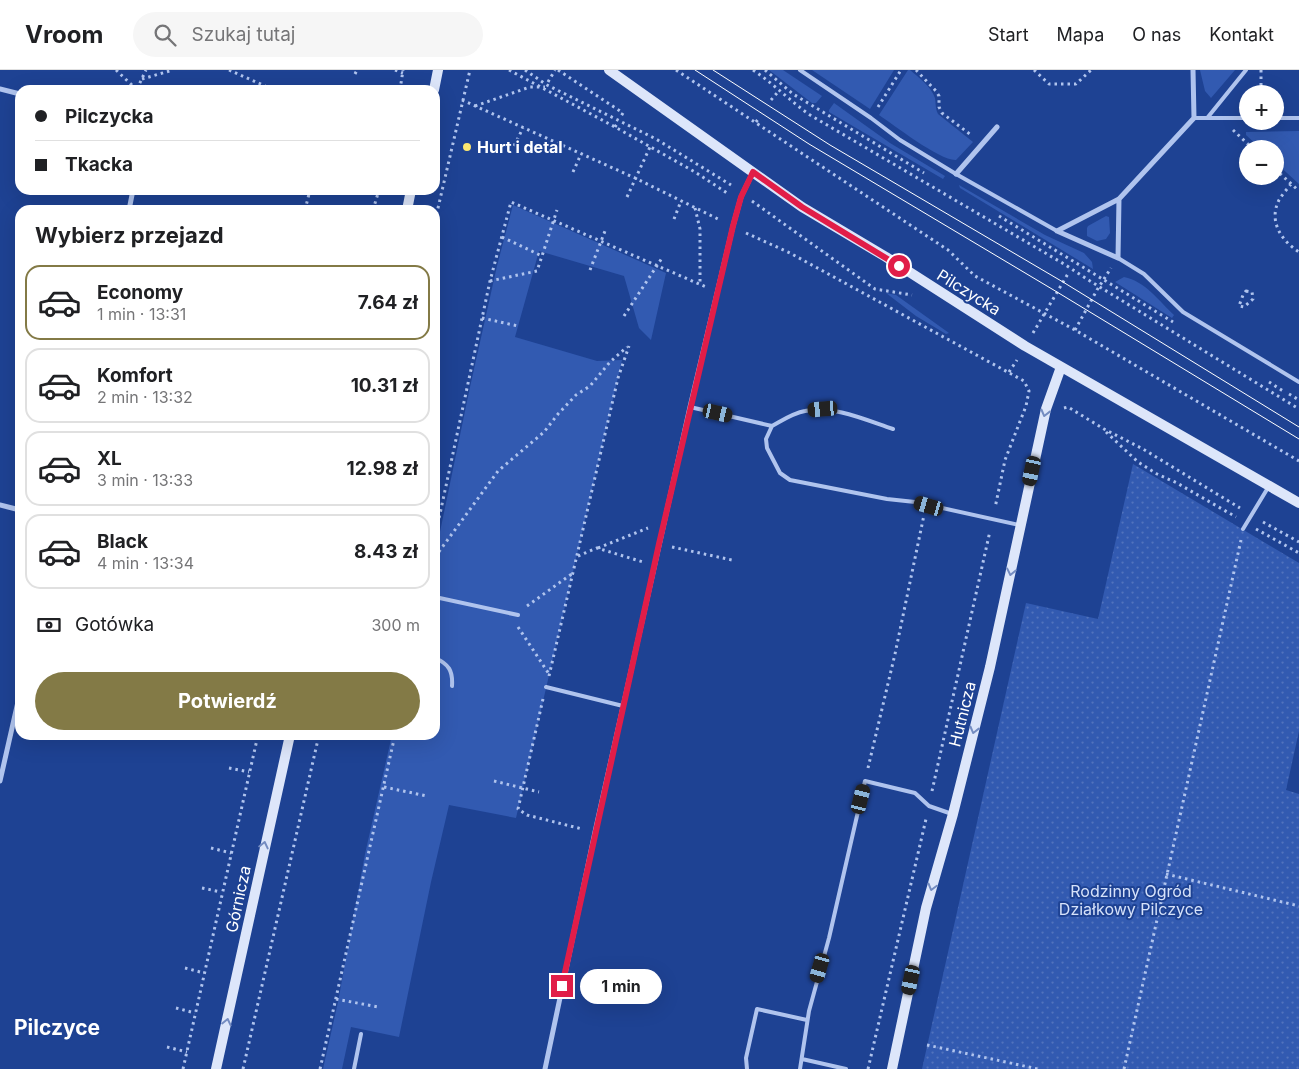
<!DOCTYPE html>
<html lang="pl">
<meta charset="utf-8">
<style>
body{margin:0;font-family:Inter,sans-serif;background:#f6f6f6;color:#202124;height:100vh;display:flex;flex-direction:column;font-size:19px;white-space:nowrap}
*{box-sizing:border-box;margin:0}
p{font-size:16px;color:#757577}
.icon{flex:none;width:28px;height:28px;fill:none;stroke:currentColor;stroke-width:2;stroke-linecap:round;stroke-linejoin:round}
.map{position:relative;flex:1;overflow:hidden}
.panel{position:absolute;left:15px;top:135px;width:425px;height:535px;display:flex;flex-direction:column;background:#fff;border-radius:15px;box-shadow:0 5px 20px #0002}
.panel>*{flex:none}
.guide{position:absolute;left:15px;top:15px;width:425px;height:110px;border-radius:15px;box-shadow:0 5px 20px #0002;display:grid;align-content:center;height:110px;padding:0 20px;background:#fff}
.tools{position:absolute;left:1239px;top:15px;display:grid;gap:10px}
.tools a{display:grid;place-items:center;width:45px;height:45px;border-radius:50%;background:#fff;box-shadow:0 5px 20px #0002;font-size:25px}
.end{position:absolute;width:22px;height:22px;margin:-11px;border:6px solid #e11d48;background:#fff;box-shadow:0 0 0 2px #fff}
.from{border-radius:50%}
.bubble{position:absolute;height:35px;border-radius:18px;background:#fff;box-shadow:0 5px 20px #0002;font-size:16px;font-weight:700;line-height:35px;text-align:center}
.car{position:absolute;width:15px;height:30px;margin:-15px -8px;border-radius:6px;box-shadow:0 0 4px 1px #0007;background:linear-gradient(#222 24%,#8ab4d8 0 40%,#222 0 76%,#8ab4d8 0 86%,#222 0)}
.guide b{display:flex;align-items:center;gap:18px;height:48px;font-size:19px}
.guide b+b{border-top:1px solid #e0e0e0}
.guide i{width:12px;height:12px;background:#202124}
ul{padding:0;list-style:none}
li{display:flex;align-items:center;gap:15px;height:75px;margin:0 10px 8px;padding:0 10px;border:2px solid #e0e0e0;border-radius:15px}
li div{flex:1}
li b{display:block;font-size:19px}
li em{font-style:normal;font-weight:700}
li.on{border-color:#837a46}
li>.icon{width:45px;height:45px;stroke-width:1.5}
h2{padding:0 20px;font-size:22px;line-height:60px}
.pay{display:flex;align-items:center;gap:12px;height:55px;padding:0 20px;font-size:19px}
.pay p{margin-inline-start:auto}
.action{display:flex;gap:10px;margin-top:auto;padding:10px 20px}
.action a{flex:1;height:58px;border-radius:30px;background:#837a46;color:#fff;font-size:20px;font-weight:700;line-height:58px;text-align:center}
header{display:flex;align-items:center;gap:30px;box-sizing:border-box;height:70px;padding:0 25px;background:#fff;border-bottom:1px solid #e0e0e0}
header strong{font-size:24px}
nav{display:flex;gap:28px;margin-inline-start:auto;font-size:18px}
.search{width:350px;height:45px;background:#f6f6f6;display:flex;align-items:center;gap:12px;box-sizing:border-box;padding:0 18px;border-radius:28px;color:#757577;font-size:19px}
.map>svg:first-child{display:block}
.green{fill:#325ab1}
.garden{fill:url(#garden-dots)}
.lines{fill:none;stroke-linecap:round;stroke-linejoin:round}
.path{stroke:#b0c4ee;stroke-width:3;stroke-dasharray:2.5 4;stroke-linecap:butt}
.lane{stroke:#b0c4ee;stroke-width:4}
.street{stroke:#b0c4ee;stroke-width:5}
.secondary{stroke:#dde6fa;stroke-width:10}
.tram{stroke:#fff;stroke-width:1}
.oneway{stroke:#748cc1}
.route{stroke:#e11d48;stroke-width:6}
.poi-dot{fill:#fce770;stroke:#1e4293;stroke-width:2}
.labels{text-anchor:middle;stroke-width:4;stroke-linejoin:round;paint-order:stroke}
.poi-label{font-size:16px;font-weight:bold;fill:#fff;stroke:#1e4293;text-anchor:start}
.street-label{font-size:16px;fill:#fff;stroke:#1e4293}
.park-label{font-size:16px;fill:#d6e2fa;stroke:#1e4293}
.district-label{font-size:21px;font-weight:bold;fill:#fff;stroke:#1e4293}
</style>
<header>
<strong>Vroom</strong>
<div class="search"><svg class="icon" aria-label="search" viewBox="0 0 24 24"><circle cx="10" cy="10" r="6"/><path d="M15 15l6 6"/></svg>Szukaj tutaj</div>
<nav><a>Start</a><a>Mapa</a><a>O nas</a><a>Kontakt</a></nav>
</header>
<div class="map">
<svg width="1299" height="999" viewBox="0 0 1299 999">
<defs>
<pattern id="garden-dots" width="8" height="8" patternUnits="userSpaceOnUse" patternTransform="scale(1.25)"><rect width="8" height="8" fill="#325ab1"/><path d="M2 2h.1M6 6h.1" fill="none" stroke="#5173bd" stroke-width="1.8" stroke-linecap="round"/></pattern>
</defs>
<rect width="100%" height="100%" fill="#1e4293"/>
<path class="green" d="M769 0H783L822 26 816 33H812Z
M812 0H894L870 39Z
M908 0H910C919 8 931 16 935 28 936 33 935 38 938 44L973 72 956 90C940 91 894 55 879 45Z
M1200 0H1235L1211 28 1205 21Z
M834 33 890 73 945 106 943 109 829 42V40Z
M1299 61V114L1275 92V79H1261L1246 65V62Z
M959 115 1045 165 1084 183 1092 192 1093 199 960 118Z
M513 135 666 203 651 270 639 258 624 206 539 181 515 267 597 291 622 290 516 748 449 735 431 812 399 967 351 957 342 999H323L338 932 365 784 392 665H435V486L470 317 497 196Z
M1106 146 1109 147 1110 163 1106 169 1097 171 1087 166V158L1088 156Z
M1124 207C1145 211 1159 231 1174 245L1172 248 1115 212Z
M886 223 896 225 949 263 946 264 916 246Z"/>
<path class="garden" d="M1133 394 1299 493V661L1286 720 1299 724V999H922L1026 533 1098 549Z"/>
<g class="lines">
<path class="path" d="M116 0 137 20
M229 0 274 20
M395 0 403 3
M509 0 615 57 695 102 727 123
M525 0 547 15 656 69 731 115
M558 0 623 43 620 48
M676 0 948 180 975 206 1075 260 1299 391
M753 0C774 14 790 31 810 45L1064 194 1090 211 1299 339
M765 0 793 24 924 103
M916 0 936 21 939 26V37L942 43 971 65
M1034 0 1049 14H1076L1091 0
M1261 0V24
M355 4 357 0
M142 9 173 0
M548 12 555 0
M137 19 146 0
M400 20 403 0
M462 30 635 108 720 150
M771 30 777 23
M475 36 530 17H545
M878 37 901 0
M756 52 759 48
M615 57 618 52
M1233 60 1253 79
M514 76 523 58
M1275 99 1299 121
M573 102 581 84
M1291 114C1287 119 1282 125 1279 130 1268 152 1282 171 1299 182
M627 127 650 77
M752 131 875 219 912 225
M695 138 700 159V214
M305 140 310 120
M373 140 379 120
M999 146 1173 252
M674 149 681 131
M435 151 470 0
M746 163 790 183 1024 311 1029 321 1026 336 1005 390 995 438
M502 167 542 186 557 140
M590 200 605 161
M490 211 537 201 542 186
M1246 221 1252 222 1253 229 1244 237 1239 236 1243 225Z
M624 246 662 188
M482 248 518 256
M1075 260 1097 220 1111 198
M1033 263 1069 202
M1009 302 1017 290
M1269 312 1283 321
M1289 324 1299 330
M1064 338 1068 337 1104 359 1143 379 1240 438
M1106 362 1138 392 1157 404 1177 413 1236 447
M1263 452 1299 472
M1256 459 1299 483
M435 467 490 211 511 132 706 217
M672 477 732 490
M598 478 648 458
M578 486 597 478 643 492
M435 487 498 401 544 362 558 344 576 325 590 316 610 292 627 277
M527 536 573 503
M518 557 549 604
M549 606 618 308 629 276
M543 629 518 739 527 745 582 759
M229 698 249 702
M868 698 895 584 924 445
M494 711 539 722
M384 717 427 726
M932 721 990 461
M211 778 231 783
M1166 804 1299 836
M202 818 221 822
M185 898 204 903
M336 929 378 937
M176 938 195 943
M927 975 1038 999
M167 977 187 982
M183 999 258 665
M243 999 319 665
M320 999 395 665
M868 999 926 749
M1124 999 1241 470"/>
<path class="lane" d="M800 0 871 48 900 70 956 104 1057 161
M1208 47 1246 0
M1194 48H1248
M1275 48H1299
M1118 188 1144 204 1183 242 1299 312
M690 337 772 356C783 350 793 343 805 341 833 335 866 350 893 359
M772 356 766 369 767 378 780 403 790 410 887 429 915 432 1019 455
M1243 459 1269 416
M435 527 518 545
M435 588C449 594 453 601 452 616
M546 617 623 636
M802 989 846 999
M354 999 361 964
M747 999 746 988 757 939 807 950
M800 999 809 941 829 868 865 711 915 723 929 736 952 744"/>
<path class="street" d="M0 19 20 24
M956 104 997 57
M129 140 133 120
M1057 161 1119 129 1194 48 1193 0
M1057 161 1118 188 1119 129
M0 435 20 440
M0 711 20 623
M545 999 595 762 690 337 733 156 741 127 753 102"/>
<path class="secondary" d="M609 0 802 137 886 187 1025 276 1299 433
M434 20 438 0
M407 140 411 120
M216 999 290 665
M892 999 926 838 953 744 990 597 1046 339 1061 297"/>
<path class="tram" d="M695 0 809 74 1057 222 1299 369
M713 0 830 75 1063 212 1299 357"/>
</g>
<defs><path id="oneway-chevron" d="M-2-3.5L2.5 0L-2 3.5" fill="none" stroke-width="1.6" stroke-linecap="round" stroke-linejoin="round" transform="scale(1.25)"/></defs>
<g class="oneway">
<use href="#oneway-chevron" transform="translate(1045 343) rotate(104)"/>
<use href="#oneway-chevron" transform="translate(1011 502) rotate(102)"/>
<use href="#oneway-chevron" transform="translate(974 660) rotate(104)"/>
<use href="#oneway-chevron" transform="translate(264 775) rotate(-77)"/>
<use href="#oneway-chevron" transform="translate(932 817) rotate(105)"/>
<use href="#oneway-chevron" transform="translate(227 952) rotate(-77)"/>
</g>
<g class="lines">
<path class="route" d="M562 916 659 474 733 156 741 127 753 102 802 137 899 196"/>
</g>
<circle class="poi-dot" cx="467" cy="77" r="5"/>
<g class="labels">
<g class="poi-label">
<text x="477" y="83">Hurt i detal</text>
</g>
<g class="street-label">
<text transform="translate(969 222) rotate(32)" y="6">Pilczycka</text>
<text transform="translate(962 644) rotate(-76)" y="6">Hutnicza</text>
<text transform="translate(238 829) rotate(-78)" y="6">Górnicza</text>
</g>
<g class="park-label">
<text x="1131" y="827">Rodzinny Ogród<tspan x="1131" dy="18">Działkowy Pilczyce</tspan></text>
</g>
<g class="district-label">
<text x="57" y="965">Pilczyce</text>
</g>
</g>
</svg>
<div class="tools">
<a>+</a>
<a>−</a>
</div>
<i class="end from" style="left:899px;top:196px"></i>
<i class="end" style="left:562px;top:916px"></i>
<div class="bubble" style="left:580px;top:899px;width:82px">1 min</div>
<i class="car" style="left:823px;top:339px;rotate:265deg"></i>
<i class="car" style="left:718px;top:343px;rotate:103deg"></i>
<i class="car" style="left:1032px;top:401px;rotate:192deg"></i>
<i class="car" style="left:929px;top:436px;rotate:286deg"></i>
<i class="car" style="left:861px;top:729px;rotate:14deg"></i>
<i class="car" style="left:820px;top:898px;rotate:196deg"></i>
<i class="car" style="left:911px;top:910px;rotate:192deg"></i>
<div class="guide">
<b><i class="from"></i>Pilczycka</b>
<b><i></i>Tkacka</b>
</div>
<section class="panel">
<h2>Wybierz przejazd</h2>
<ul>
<li class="on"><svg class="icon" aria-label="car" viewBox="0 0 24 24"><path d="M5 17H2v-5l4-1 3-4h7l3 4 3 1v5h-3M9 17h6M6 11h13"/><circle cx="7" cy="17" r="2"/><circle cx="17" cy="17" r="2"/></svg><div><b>Economy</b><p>1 min · 13:31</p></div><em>7.64 zł</em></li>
<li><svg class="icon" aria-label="car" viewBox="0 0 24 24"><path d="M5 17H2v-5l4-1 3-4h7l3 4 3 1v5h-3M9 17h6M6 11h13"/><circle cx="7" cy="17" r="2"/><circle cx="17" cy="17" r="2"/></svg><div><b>Komfort</b><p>2 min · 13:32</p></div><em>10.31 zł</em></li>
<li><svg class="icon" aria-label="car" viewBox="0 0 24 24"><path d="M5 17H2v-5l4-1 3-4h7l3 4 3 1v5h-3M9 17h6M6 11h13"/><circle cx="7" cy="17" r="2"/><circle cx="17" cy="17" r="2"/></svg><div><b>XL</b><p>3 min · 13:33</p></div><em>12.98 zł</em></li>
<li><svg class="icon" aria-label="car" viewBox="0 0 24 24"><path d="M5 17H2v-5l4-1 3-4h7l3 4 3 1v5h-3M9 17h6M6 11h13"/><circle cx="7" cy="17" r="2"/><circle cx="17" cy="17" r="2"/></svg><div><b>Black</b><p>4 min · 13:34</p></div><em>8.43 zł</em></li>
</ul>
<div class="pay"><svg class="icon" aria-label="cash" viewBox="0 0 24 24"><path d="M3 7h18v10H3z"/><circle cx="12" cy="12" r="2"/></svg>Gotówka<p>300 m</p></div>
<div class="action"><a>Potwierdź</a></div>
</section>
</div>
